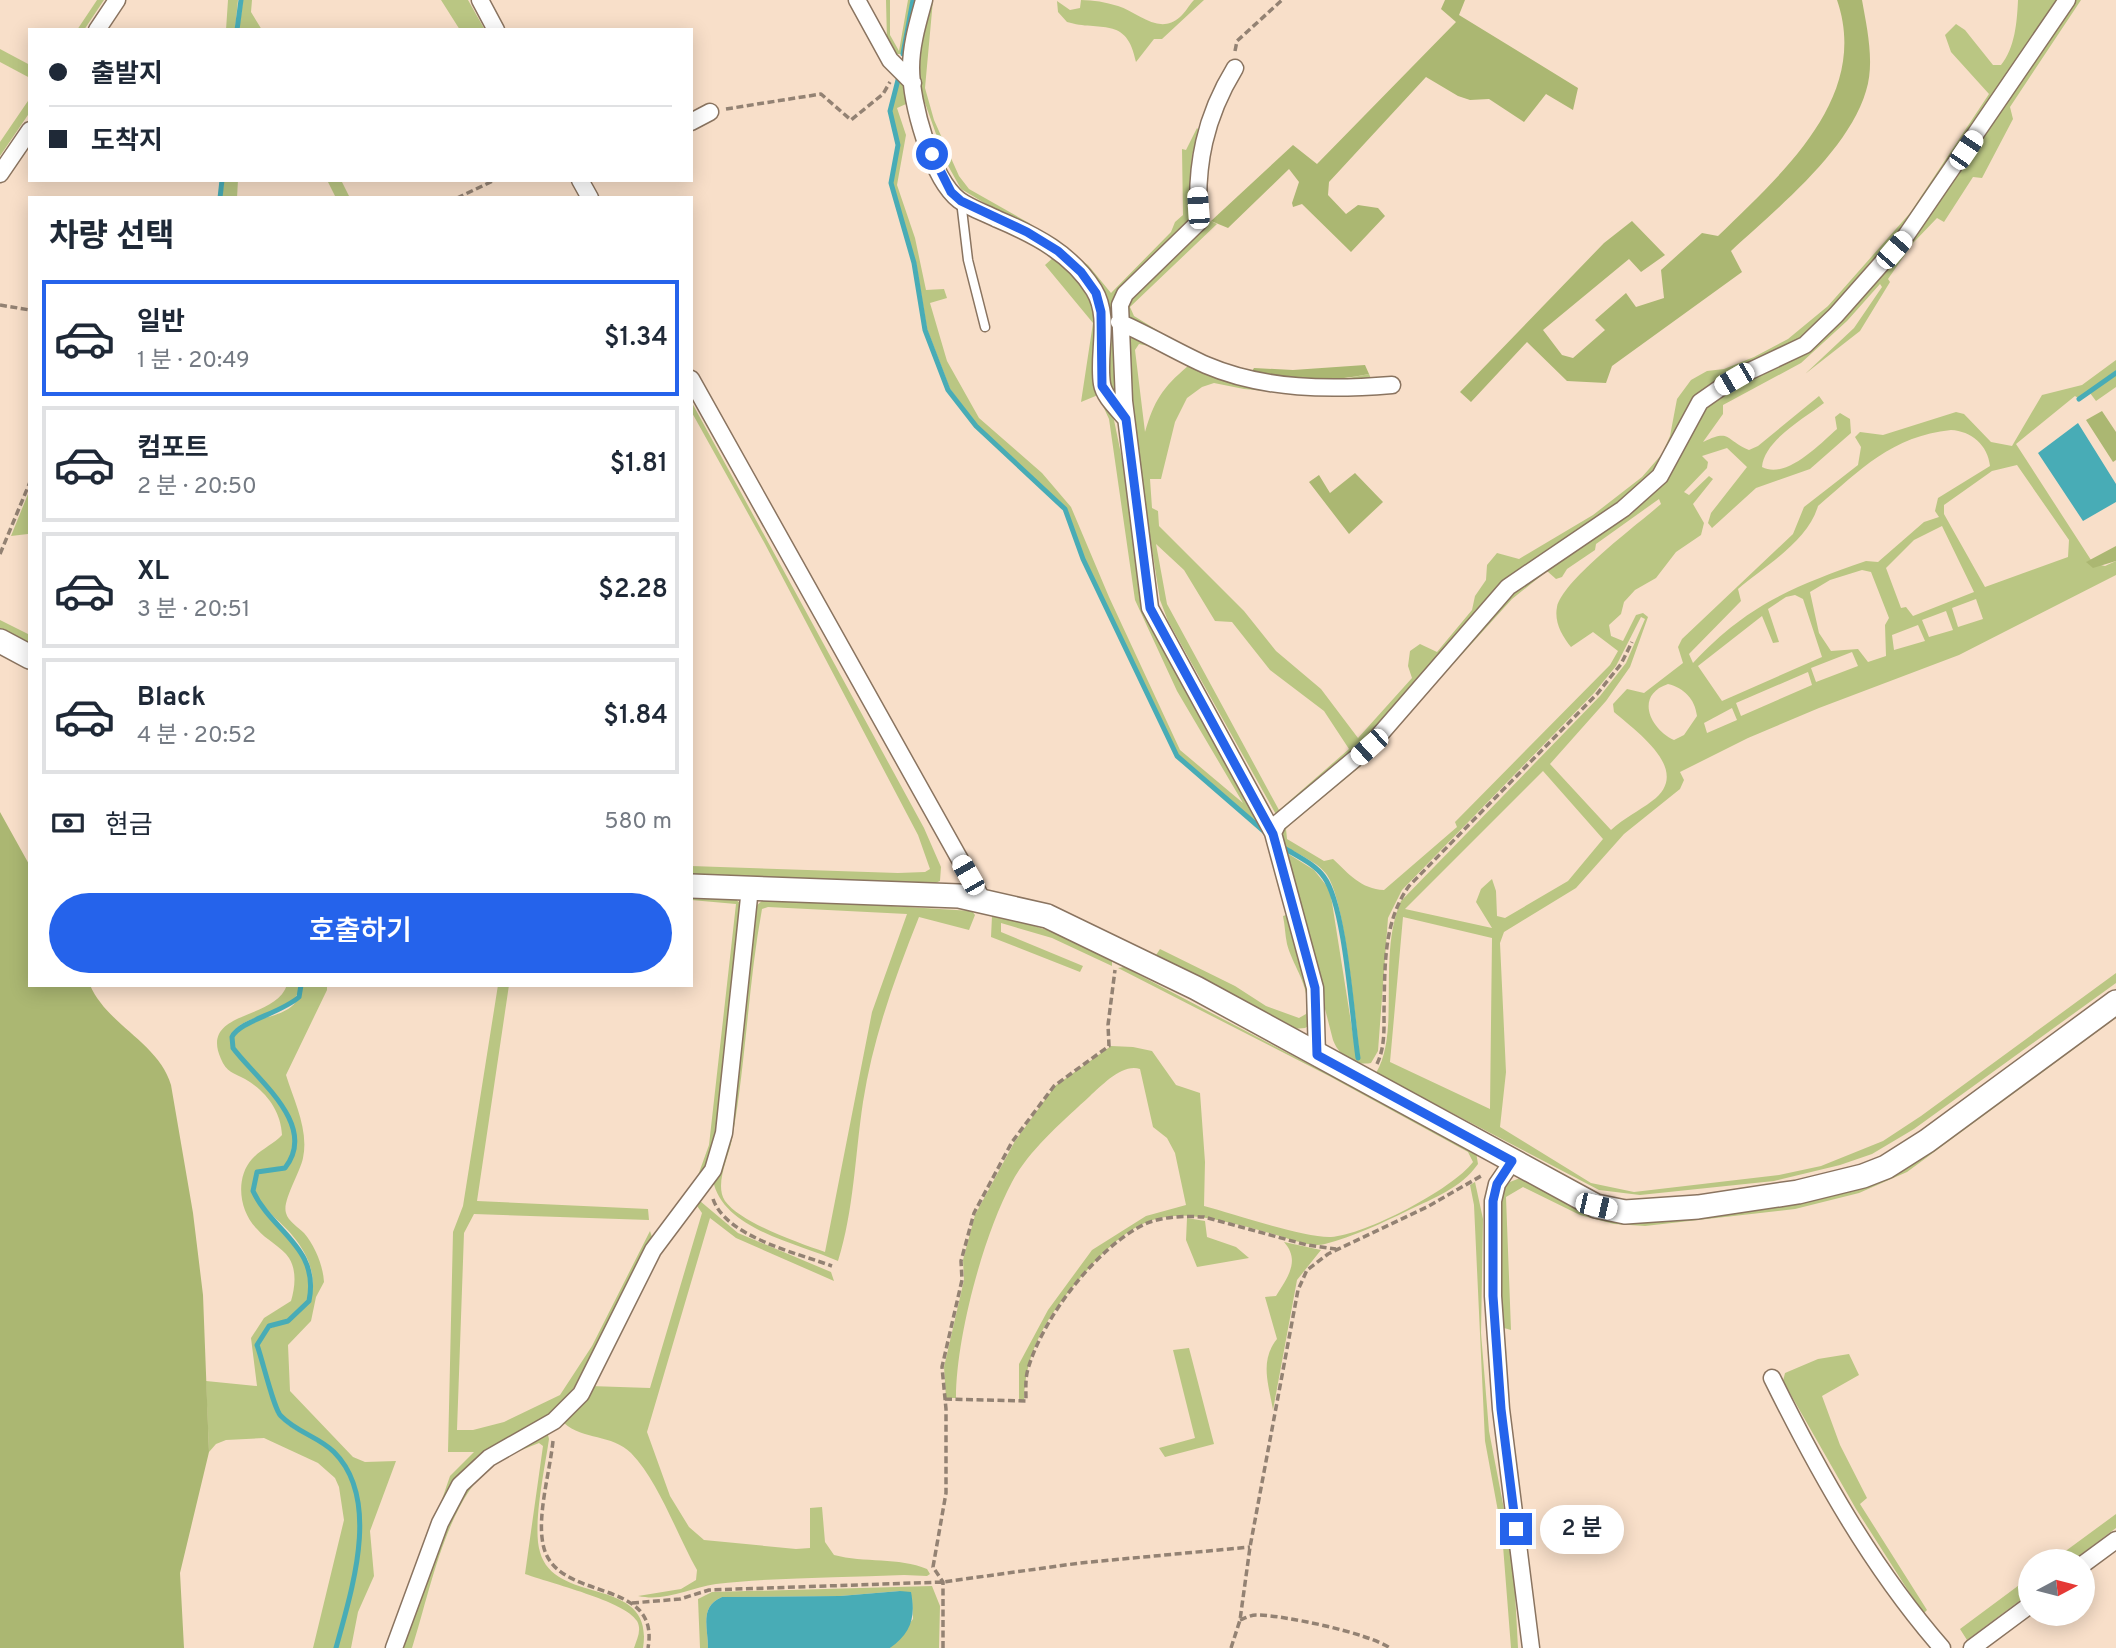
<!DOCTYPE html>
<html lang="ko">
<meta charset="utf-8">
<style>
body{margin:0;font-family:Overpass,"Noto Sans KR",sans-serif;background:#f6f6f7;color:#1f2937;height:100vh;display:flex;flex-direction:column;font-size:26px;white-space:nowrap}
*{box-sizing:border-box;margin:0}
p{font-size:23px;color:#747a83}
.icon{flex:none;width:38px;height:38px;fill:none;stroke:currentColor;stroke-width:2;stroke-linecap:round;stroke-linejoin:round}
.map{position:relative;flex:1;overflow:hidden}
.panel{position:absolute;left:28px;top:196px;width:665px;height:791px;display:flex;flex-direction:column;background:#fff;border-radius:0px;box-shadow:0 4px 18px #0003}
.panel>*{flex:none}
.hud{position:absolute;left:28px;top:28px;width:665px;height:154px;border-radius:0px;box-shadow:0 4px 18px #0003;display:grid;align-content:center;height:154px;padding:0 21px;background:#fff}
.needle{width:46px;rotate:83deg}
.fabs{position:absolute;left:2018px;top:1549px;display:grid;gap:14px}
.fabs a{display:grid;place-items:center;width:77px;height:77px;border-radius:50%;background:#fff;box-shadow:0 4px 18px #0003;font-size:35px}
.end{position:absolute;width:32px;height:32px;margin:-16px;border:9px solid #2563eb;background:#fff;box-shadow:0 0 0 4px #fff}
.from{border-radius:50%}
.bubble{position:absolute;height:49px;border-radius:24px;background:#fff;box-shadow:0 4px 18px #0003;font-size:23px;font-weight:600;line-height:49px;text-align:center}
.car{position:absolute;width:21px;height:42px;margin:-21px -10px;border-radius:9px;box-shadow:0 0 5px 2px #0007;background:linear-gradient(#fff 24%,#345 0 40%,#fff 0 76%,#345 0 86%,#fff 0)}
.hud b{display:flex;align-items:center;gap:24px;height:66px;font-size:26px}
.hud b+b{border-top:2px solid #e0e1e3}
.hud i{width:18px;height:18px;background:#1f2937}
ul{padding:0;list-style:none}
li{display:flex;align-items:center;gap:21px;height:116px;margin:0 14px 10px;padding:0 7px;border:4px solid #e0e1e3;border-radius:0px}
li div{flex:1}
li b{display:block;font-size:26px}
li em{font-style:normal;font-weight:600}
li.selected{border-color:#2563eb}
li>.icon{width:63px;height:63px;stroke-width:1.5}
h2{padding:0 21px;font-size:32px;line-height:84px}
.pay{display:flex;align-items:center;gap:18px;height:77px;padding:0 21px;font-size:26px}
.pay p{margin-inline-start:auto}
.cta{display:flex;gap:14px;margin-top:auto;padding:14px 21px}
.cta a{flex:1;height:80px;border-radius:42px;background:#2563eb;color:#fff;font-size:28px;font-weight:600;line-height:80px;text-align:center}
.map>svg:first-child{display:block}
.green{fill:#bac683;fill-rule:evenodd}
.forest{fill:#abb772}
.water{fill:#48acb6}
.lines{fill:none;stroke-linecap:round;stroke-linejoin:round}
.stream{stroke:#48acb6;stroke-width:5}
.lane-casing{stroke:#8a7460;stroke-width:11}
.street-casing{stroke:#8a7460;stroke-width:19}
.secondary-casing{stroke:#8a7460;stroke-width:26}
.path{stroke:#938273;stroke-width:3.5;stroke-dasharray:7 3.5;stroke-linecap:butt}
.lane{stroke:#fff;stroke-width:8}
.street{stroke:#fff;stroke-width:16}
.secondary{stroke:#fff;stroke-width:23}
.route{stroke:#2563eb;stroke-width:9}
</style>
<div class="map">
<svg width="2116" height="1648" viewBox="0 0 2116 1648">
<rect width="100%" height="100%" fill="#f8dfc9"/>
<path class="green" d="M97 0H104L84 30H77Z
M228 0H238L235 30H226Z
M243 0H252L251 12 262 30H239Z
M441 0H468L485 30H460Z
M886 0H890V35L899 51 908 0H911L902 54H897L887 41Z
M929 0H933L925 88 934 120 959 176 969 189 1029 223 1088 265 1111 293 1171 232 1175 222 1183 215 1182 149 1186 150 1197 128 1200 131 1192 155 1189 225 1114 312 1119 404 1108 387 1103 297 1013 220 961 189 946 162 920 89 915 63Z
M1081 0C1094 0 1105 2 1118 6 1138 12 1159 36 1180 17 1185 13 1189 5 1194 0H1204L1162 39H1154L1136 62C1127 15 1100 32 1067 22L1058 12 1057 1 1070 10 1080 8Z
M2018 0H2064L1917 214 1801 342 1717 384 1650 482 1538 558 1371 740 1278 818 1168 621 1160 600 1135 441 1126 328 1206 367 1310 389 1311 395 1244 389 1214 383 1202 387 1187 398 1175 422 1161 479H1150L1152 508 1158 511 1159 526 1244 611 1276 651 1321 689 1358 738 1412 678 1408 666 1410 651 1420 644 1437 652 1472 610 1475 596 1486 580 1487 565 1497 553 1519 559 1593 515 1642 477 1662 454 1670 436 1677 399 1691 380 1707 371 1724 369 1754 357 1788 339 1828 306 1910 213 1989 94 1951 52 1945 35 1956 24 1965 30 1993 65H2001C2015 48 2017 22 2018 0ZM1139 344 1149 346 1188 366C1162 388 1154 401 1145 432L1135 350ZM1156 544 1184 570 1215 621 1232 622 1270 670 1324 711 1349 749 1279 810 1167 604Z
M2071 0H2081L2010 107 2013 119 1982 178 1973 177 1944 222 1937 218 1913 243 1888 279 1890 282 1860 331 1805 374 1854 328 1882 287 1880 284 1847 321 1801 363 1723 405V414L1703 442C1731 428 1725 440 1749 450L1758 446 1819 396 1824 403C1805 418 1764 440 1762 467 1786 480 1820 444 1837 429L1835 417 1840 413 1850 419 1851 433 1810 469 1756 488 1712 528 1708 523 1711 513 1747 467 1727 448 1702 456 1708 462 1707 468 1684 492 1689 495 1709 476 1713 479 1693 504 1704 523 1701 535 1676 552 1656 578 1635 590 1624 602 1621 614 1609 625 1611 636 1623 641 1636 615 1643 613 1648 617 1630 667 1606 701 1550 764 1611 830C1624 818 1639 811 1652 801 1693 771 1638 733 1614 712L1613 704 1627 689 1644 693 1683 663 1678 647 1682 639 1793 534 1804 507 1858 465 1861 447 1855 437 1860 432 1883 435 1956 412 1964 414 1991 442 2012 446 2042 395 2082 385 2116 360V371L2078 398 2075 396 2016 444 2091 560 2087 562 2105 566 2116 561V575L1959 655 1819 708 1748 738 1680 772 1684 780 1680 789 1624 834 1576 888 1504 932 1500 943 1506 1072 1500 1127 1591 1183 1634 1192 1779 1175 1821 1166 1883 1141 1921 1116 2116 973V983L1914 1129 1872 1154 1840 1165 1774 1181 1640 1195 1599 1190 1376 1073C1401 1032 1377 955 1401 901L1600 696 1626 663 1645 619 1641 617 1616 666 1594 693 1402 890 1388 918 1378 1051 1371 1063C1354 1066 1339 1056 1333 1040L1281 838V825L1329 787 1510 590 1626 513 1703 404 1839 318ZM1951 430C1971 431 1988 445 1990 466L1938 498 1935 511 1939 517 1924 522 1878 562 1866 561C1794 586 1747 605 1693 663L1689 654 1741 601 1738 589C1765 566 1808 541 1818 506 1860 470 1892 436 1951 430ZM2017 465 2069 540 2068 557 1985 587 1944 514V505L1992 471ZM1659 499 1661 504C1637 525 1563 580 1557 607 1554 622 1562 636 1571 647L1593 632 1618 651 1610 665 1455 822 1457 827 1384 890C1361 889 1349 874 1333 859L1324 861 1287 839 1286 829 1290 825 1362 765 1512 599 1547 571 1556 579 1562 577 1567 569 1595 550 1596 544ZM1942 526 1974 592 1913 616 1906 607 1901 608 1886 568 1914 540ZM1862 570 1871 572 1889 618 1885 625 1886 656 1868 662 1858 649 1831 651 1819 633 1810 592 1830 580ZM1795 595 1803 599 1822 657 1722 701 1698 666 1762 616 1773 643 1779 642 1768 609 1786 597ZM1976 599 1983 619 1958 627 1952 608ZM1946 611 1953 630 1929 637 1922 620ZM1918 625 1925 641 1894 650 1892 635ZM1852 652 1858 666 1816 682 1811 668ZM1808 672 1812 685 1741 716 1736 703ZM1668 684C1684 688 1695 699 1697 716L1684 735 1674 740C1649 728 1635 695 1668 684ZM1732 708 1737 720 1707 733 1704 723ZM1543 771 1603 839 1568 881 1505 918 1497 916 1496 891 1492 879 1481 889 1476 902 1492 928 1405 909ZM1286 847C1298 854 1319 863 1327 875 1346 903 1355 1019 1360 1058L1357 1060 1330 890 1314 870 1287 853ZM1403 917 1492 938 1490 1109 1390 1062Z
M0 49 30 65V78L0 62Z
M901 75 913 101 897 108 906 135 897 185 915 238 926 290 944 289 947 298 930 303 947 361 979 418 1042 473 1071 507 1109 597 1180 750 1243 803 1177 691 1135 600 1109 419 1098 395 1081 402 1093 323 1045 265 1055 256 1067 265 1094 307 1102 393 1114 420 1131 503 1141 595 1269 833 1178 755 1084 558 1066 508 977 425 950 389 927 329 916 263 892 183 899 145 891 111Z
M30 98V112L0 156V142Z
M224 180H238L237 198H222Z
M327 180H341L350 198H336Z
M1211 221 1217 224 1130 307 1134 316 1196 354 1250 374 1344 379 1369 374 1374 385 1237 375 1122 318 1131 297Z
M2116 374V387L2096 401 2090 393Z
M691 401 924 828 941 867 940 881 933 884 691 875V866L898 873 925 872 930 869 918 835 765 544 691 411Z
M30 489 28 534 11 536Z
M0 620 30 635V644L0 628Z
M691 896 734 898 740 903 741 911 714 1143 704 1172 696 1181 709 1145 736 904 691 900Z
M779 899 972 911 975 915 969 930 919 917C895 977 873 1038 863 1102 855 1155 854 1210 838 1261 799 1243 722 1230 713 1180L756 906 763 900ZM768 907 907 914 872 1012 825 1252C799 1243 741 1223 725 1201 714 1184 729 1157 732 1139 746 1063 748 985 762 909Z
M1290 914 1307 972 1312 1024 1305 1028 1293 1029 1154 958 1160 949 1235 986 1266 1006 1299 1018 1306 1014C1312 988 1293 967 1287 944 1285 935 1285 925 1283 916Z
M1001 915 1062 935 1112 960V966L1052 938 1001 923V932L1083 966 1080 972 991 937 992 916Z
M1124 967 1476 1152 1478 1164C1461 1188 1434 1198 1409 1210 1382 1223 1353 1237 1325 1244 1310 1248 1288 1238 1273 1234 1168 1205 1143 1202 1070 1290 1043 1323 1025 1356 1024 1400H1019V1364L1048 1310 1092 1250 1146 1216 1186 1205 1175 1153 1167 1138 1153 1127 1140 1069C1123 1063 1102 1085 1090 1096 1063 1121 1029 1150 1012 1182 983 1236 956 1338 956 1398H946L944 1367 964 1280 963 1260 975 1215 1015 1141 1055 1086 1111 1046 1133 1047 1152 1051 1176 1085 1200 1093 1205 1162 1204 1206C1234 1214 1304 1238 1331 1237 1365 1235 1453 1189 1473 1162L1468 1152 1329 1076 1118 968Z
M287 985H300C294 1022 243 1008 230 1037L232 1049C254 1079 317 1125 284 1166L256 1171 252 1191C269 1231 319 1248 308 1300L288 1320 268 1325 256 1345C260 1357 273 1411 279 1417 294 1433 317 1438 333 1452 381 1497 350 1595 335 1648H313L344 1520 339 1487 335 1478 318 1463 264 1438 226 1440 216 1444 209 1452 206 1381 257 1386 251 1338 264 1318 291 1301C295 1287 297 1271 289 1258 282 1247 266 1240 257 1229 239 1211 235 1178 252 1159 261 1149 274 1144 282 1135 281 1111 266 1091 245 1079 234 1073 226 1072 221 1059 199 1010 275 1021 287 985Z
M302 985H327V990L286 1075C294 1101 309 1130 303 1158 300 1173 282 1201 286 1213 288 1221 298 1227 304 1233 315 1246 323 1265 324 1282L316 1297 311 1321 288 1345 290 1391 353 1457 365 1462 396 1461 370 1531 374 1576 358 1612 351 1648H338C353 1591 383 1501 336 1452 322 1437 298 1431 283 1416 276 1410 263 1357 259 1345L270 1328C316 1315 325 1278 296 1240 283 1222 264 1212 255 1191L258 1173 286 1169C320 1125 259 1079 234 1048L233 1037C246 1010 298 1026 302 985Z
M498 985H509L477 1201 648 1209 649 1220 474 1214 464 1233 457 1430H473L504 1422 560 1395 592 1346 650 1231 652 1237C626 1295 596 1370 551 1415 539 1426 522 1431 508 1438 470 1456 453 1483 435 1520L450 1476 474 1452H448L453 1232 463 1206Z
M2116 1006V1018L1907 1172 1859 1193 1795 1209 1645 1226 1614 1224 1580 1215 1523 1187 1506 1197 1511 1330 1504 1328 1501 1319 1500 1192 1510 1182 1525 1176 1580 1207 1844 1189Z
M1475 1182 1483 1219 1481 1333 1489 1431 1513 1556 1518 1648H1511L1502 1533 1485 1441 1474 1205 1470 1185Z
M700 1201 738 1233 831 1272 834 1281 736 1238 710 1218 647 1432 670 1496 689 1527 704 1540 796 1549 810 1548V1508L822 1507 825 1542 834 1555C864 1563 899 1557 927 1569L930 1574 927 1576 904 1575C842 1578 778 1577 716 1584 689 1588 666 1602 638 1596L681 1589 696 1580 697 1570C677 1535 659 1482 631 1453 612 1434 583 1440 564 1423L590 1386 650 1388 702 1213 695 1203Z
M1187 1218 1205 1221 1207 1237 1236 1247 1249 1258 1197 1267 1186 1240Z
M1284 1242 1321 1250 1297 1280 1273 1410C1269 1385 1259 1361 1277 1339L1265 1297 1276 1296C1287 1278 1301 1261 1284 1242Z
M1189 1348 1214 1444 1165 1457 1159 1448 1195 1438 1173 1350Z
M1849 1354 1859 1375 1822 1396 1840 1445 1867 1498 1860 1504 1927 1610 1923 1614 1856 1509 1783 1381 1785 1373 1818 1359Z
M543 1435H548L549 1439C545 1467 532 1527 540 1552 555 1607 655 1574 643 1648H634C637 1639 642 1630 637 1621 625 1601 549 1583 525 1574L543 1446 539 1443C525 1449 509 1454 495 1463 446 1499 430 1593 412 1648H403L455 1506 479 1472Z
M2116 1514V1528L2072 1561H2052Z
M2030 1577V1593L1967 1640 1960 1629Z
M932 1586 940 1606 939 1648H890L913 1619 912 1597 900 1591 840 1596 722 1597C699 1607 708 1627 708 1648H700L698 1599 712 1592Z"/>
<path class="forest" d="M1445 0H1465L1459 15 1578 88 1573 110 1546 94 1524 122 1489 99 1470 100 1458 96 1426 77 1329 182 1328 195 1346 214 1358 205 1378 208 1385 216 1351 252 1302 204 1293 207 1292 203 1299 182 1289 169 1228 228 1211 221 1293 145 1317 164 1456 22 1441 9Z
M1837 0H1862C1867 28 1875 63 1866 91 1848 152 1776 209 1731 251L1742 272 1612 366 1606 383 1567 381 1527 342 1471 402 1460 392 1604 243 1632 221 1665 255 1641 272 1629 259 1543 330 1562 355 1573 358 1605 330 1595 320 1626 293 1636 307 1664 298 1661 270 1702 233 1718 236C1780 175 1871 98 1837 0Z
M1365 365 1369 374C1329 383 1290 380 1250 374L1254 368 1293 370Z
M2102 411 2116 432V460L2113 462 2086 420Z
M1355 473 1383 502 1349 534 1309 482 1319 475 1330 493Z
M2116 546V561L2093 568 2086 562Z
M0 812 30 866V985H90C107 1025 159 1043 171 1085L193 1213 203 1295 209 1452 180 1573 184 1648H0Z"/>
<path class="water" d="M2078 423 2116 484V502L2083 521 2038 453Z
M900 1591 911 1592C916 1617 911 1633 890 1648H708C708 1627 699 1607 722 1597L840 1596Z"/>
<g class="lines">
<path class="stream" d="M237 30 241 0
M903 54 913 0
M899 76 890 111 898 145 891 183 914 263 925 330 948 390 976 426 1065 509 1083 559 1177 756 1266 833
M220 198 222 180
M2079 399 2116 373
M1284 848C1297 856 1315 864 1324 877 1345 905 1352 1018 1358 1058
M301 985 299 997C280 1014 239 1021 232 1037L233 1048C256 1079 319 1125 285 1168L257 1172 253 1191C272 1232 320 1247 309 1301L288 1321 269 1326 257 1345C262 1358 274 1410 281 1416 296 1432 319 1437 334 1452 382 1500 351 1592 336 1648"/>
<defs>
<path id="lane" d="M961 201 968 260 985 327"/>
<path id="street" d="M480 0 496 30
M857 0 890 60 913 83
M924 0C918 22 911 45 911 68 911 102 931 178 959 200 970 208 985 213 997 219 1035 235 1072 254 1094 290 1111 318 1097 354 1102 384 1104 397 1118 409 1126 419
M97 30 117 0
M1235 68C1205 117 1195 165 1199 222L1125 294 1120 305 1124 401 1150 608 1273 833 1315 988 1317 1055
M691 122 710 112
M0 174 30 130
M580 180 590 198
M1119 322C1149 335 1177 352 1206 365 1264 390 1331 390 1392 385
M691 379 982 899
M1273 833 1278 823 1369 747 1508 587 1623 509 1660 476 1700 402 1733 379 1805 345 1836 315 1905 237 2067 0
M1512 1162 1497 1184 1493 1201V1296L1501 1409 1531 1648
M1772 1378C1819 1473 1872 1568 1942 1648
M2082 1565 2116 1540
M394 1648 440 1523 460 1485 489 1458 554 1421 581 1394 653 1250 713 1170 724 1133 750 888
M1972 1648 2030 1605"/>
<path id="secondary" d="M0 641 30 657
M691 886 959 896 1047 916 1196 988 1596 1206 1625 1212 1698 1207 1798 1192 1863 1176 1886 1167 1927 1141 2116 1002"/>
</defs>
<use href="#lane" class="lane-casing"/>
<use href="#street" class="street-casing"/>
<use href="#secondary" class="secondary-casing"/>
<path class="path" d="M1235 51 1237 41 1282 0
M726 109 821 94 851 120 883 94 890 82
M457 198 495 180
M0 305 30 310
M0 554 30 482
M1377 1064C1385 1047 1384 1029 1384 1011 1385 967 1383 922 1409 886L1597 694 1621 664 1632 642
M713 1199C726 1237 797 1253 832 1266
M945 1399 1026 1401C1026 1391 1025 1379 1028 1369 1043 1317 1097 1247 1145 1224 1163 1216 1186 1216 1204 1217L1307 1245 1336 1249
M553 1441C550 1471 537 1515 543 1544 554 1604 661 1575 648 1648
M632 1603 680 1599 709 1590 943 1582 1080 1563 1250 1547
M1240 1620C1245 1618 1251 1615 1256 1615 1284 1615 1368 1633 1390 1648
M943 1648V1582L933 1567 946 1493V1409L942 1367 962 1280 961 1261 974 1213 1012 1142 1054 1086 1109 1046 1108 1025 1115 970
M1231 1648 1240 1620 1250 1547 1298 1290 1307 1270 1328 1254 1429 1206 1481 1176"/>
<use href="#lane" class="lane"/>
<use href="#street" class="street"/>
<use href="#secondary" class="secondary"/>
</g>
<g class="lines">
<path class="route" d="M932 154 951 192 961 201 1027 232 1058 251 1081 272 1096 293 1101 312 1102 386 1126 419 1150 608 1273 834 1315 988 1317 1055 1512 1161 1497 1184 1493 1201V1296L1501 1409 1516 1529"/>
</g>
</svg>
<div class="fabs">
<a><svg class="needle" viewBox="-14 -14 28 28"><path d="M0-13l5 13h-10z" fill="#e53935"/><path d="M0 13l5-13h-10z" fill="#747a83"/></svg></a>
</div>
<i class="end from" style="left:932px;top:154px"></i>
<i class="end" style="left:1516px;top:1529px"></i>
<div class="bubble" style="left:1540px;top:1505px;width:84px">2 분</div>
<i class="car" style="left:1966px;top:150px;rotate:34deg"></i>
<i class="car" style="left:1198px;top:208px;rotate:356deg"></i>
<i class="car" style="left:1894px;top:250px;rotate:41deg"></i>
<i class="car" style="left:1734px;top:379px;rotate:240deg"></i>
<i class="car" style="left:1369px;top:747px;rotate:228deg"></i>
<i class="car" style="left:968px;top:875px;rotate:330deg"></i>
<i class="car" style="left:1596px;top:1206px;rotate:103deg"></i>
<div class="hud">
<b><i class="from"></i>출발지</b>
<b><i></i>도착지</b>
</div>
<section class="panel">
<h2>차량 선택</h2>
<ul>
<li class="selected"><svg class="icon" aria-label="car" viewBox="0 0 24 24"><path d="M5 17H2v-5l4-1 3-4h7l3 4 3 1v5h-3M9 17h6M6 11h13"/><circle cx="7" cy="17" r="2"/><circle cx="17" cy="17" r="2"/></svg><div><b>일반</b><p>1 분 · 20:49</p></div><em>$1.34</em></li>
<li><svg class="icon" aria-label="car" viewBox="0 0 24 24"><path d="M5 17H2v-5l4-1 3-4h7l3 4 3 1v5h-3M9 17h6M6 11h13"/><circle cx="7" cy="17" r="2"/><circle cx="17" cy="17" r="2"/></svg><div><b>컴포트</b><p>2 분 · 20:50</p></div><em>$1.81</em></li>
<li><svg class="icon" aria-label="car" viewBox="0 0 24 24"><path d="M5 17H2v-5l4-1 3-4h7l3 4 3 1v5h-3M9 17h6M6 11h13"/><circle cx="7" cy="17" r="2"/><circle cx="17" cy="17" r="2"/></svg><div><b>XL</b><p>3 분 · 20:51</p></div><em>$2.28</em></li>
<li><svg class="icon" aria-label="car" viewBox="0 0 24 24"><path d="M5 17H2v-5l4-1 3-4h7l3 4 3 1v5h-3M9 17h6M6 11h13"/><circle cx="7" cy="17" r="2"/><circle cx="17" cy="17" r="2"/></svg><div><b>Black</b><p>4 분 · 20:52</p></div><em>$1.84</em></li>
</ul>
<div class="pay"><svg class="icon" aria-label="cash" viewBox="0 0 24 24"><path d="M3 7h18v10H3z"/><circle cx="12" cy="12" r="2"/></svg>현금<p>580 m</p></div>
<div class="cta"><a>호출하기</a></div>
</section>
</div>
